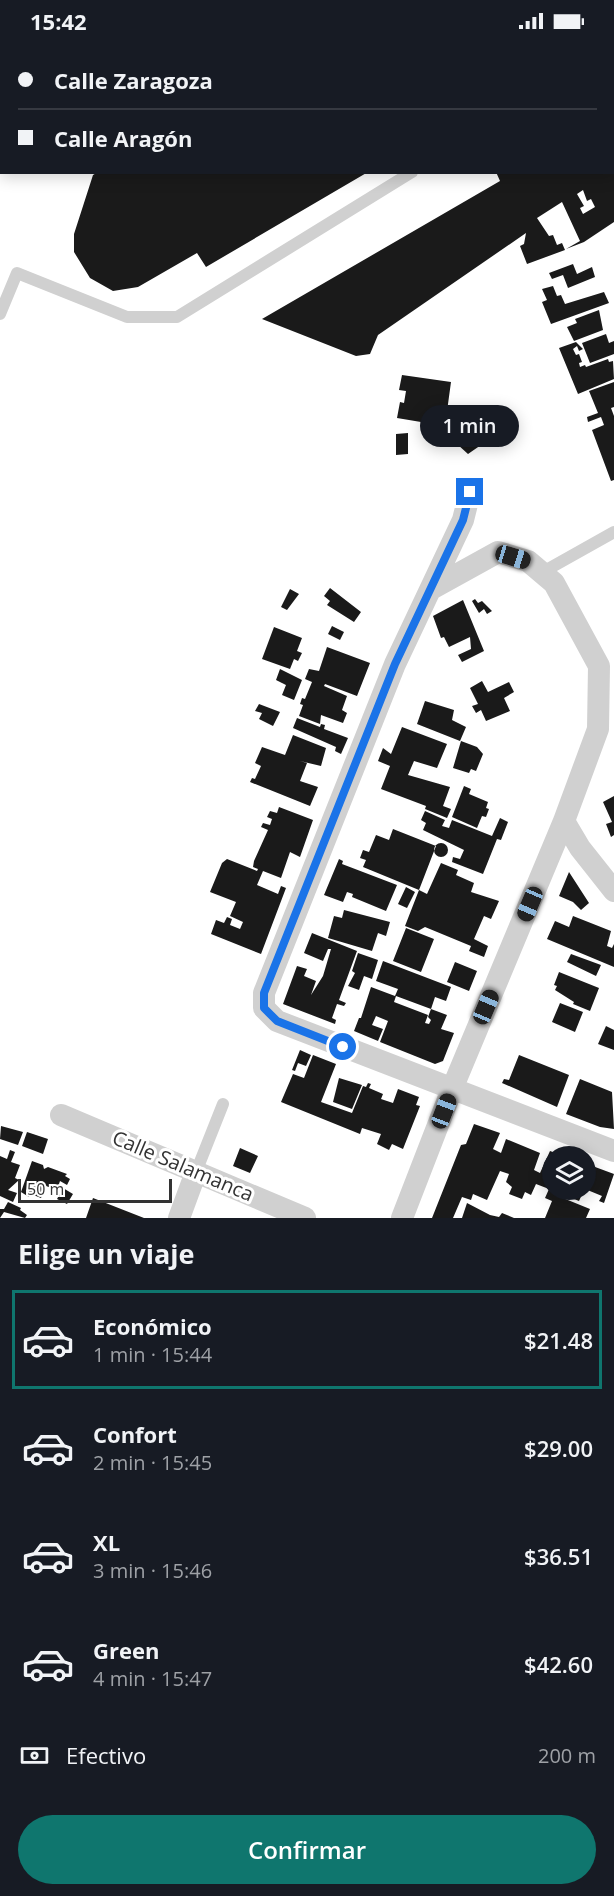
<!DOCTYPE html>
<html lang="es">
<meta charset="utf-8">
<style>
body{margin:0;font-family:"Open Sans",sans-serif;background:#242831;color:#f1f3f6;height:100vh;display:flex;flex-direction:column;font-size:22px;white-space:nowrap}
*{box-sizing:border-box;margin:0}
p{font-size:20px;color:#9ea1a6}
.icon{flex:none;width:33px;height:33px;fill:none;stroke:currentColor;stroke-width:2;stroke-linecap:round;stroke-linejoin:round}
.map{position:relative;height:1176px;overflow:hidden}
.side{display:flex;flex-direction:column;background:#171b24;flex:1}
.side>*{flex:none}
.hud{position:absolute;left:0px;top:0px;width:615px;height:132px;box-shadow:0 3px 15px #0003;display:grid;align-content:center;height:132px;padding:0 18px;background:#171b24}
.controls{position:absolute;left:542px;top:1104px;display:grid;gap:12px}
.controls a{display:grid;place-items:center;width:54px;height:54px;border-radius:50%;background:#171b24;box-shadow:0 3px 15px #0003;font-size:30px}
.scale{position:absolute;left:18px;bottom:15px;width:154px;box-sizing:border-box;padding-left:6px;border:3px solid #333;border-top:0;font-size:16px;line-height:21px;white-space:nowrap;color:#333;-webkit-text-stroke:4px #fff;paint-order:stroke}
.end{position:absolute;width:27px;height:27px;margin:-14px;border:8px solid #1a73e8;background:#fff;box-shadow:0 0 0 3px #fff}
.from{border-radius:50%}
.bubble{position:absolute;height:42px;border-radius:21px;background:#171b24;box-shadow:0 3px 15px #0003;font-size:20px;font-weight:600;line-height:42px;text-align:center}
.car{position:absolute;width:18px;height:36px;margin:-18px -9px;border-radius:8px;box-shadow:0 0 4px 2px #0007;background:linear-gradient(#222 24%,#8ab4d8 0 40%,#222 0 76%,#8ab4d8 0 86%,#222 0)}
.hud b{display:flex;align-items:center;gap:21px;height:57px;font-size:22px}
.hud b+b{border-top:2px solid #363941}
.hud i{width:15px;height:15px;background:#f1f3f6}
ul{padding:0;list-style:none}
li{display:flex;align-items:center;gap:18px;height:99px;margin:0 12px 9px;padding:0 6px;border:3px solid transparent;border-radius:0px}
li div{flex:1}
li b{display:block;font-size:22px}
li em{font-style:normal;font-weight:600}
li.active{border-color:#0f766e}
li>.icon{width:54px;height:54px;stroke-width:1.5}
h2{padding:0 18px;font-size:27px;line-height:72px}
.pay{display:flex;align-items:center;gap:15px;height:66px;padding:0 18px;font-size:22px}
.pay p{margin-inline-start:auto}
.primary-button{display:flex;gap:12px;margin-top:auto;padding:12px 18px}
.primary-button a{flex:1;height:69px;border-radius:36px;background:#0f766e;color:#fff;font-size:24px;font-weight:600;line-height:69px;text-align:center}
.status{display:flex;justify-content:space-between;align-items:center;height:42px;padding:0 30px;background:#171b24;direction:ltr}
.status svg{height:16px;fill:currentColor}
.map>svg:first-child{display:block}
.building{fill:#1a1a1a;fill-rule:evenodd}
.lines{fill:none;stroke-linecap:round;stroke-linejoin:round}
.lane{stroke:#d0d0d0;stroke-width:12}
.street{stroke:#d0d0d0;stroke-width:22}
.route{stroke:#1a73e8;stroke-width:8}
.labels{text-anchor:middle;stroke-width:6;stroke-linejoin:round;paint-order:stroke}
.street-label{font-size:20px;fill:#333;stroke:#fff}
</style>
<div class="status"><b>15:42</b><svg viewBox="0 0 49 12"><path d="M0 12V9h3v3zM5 12V6h3v6zM10 12V3h3v9zM15 12V0h3v12zM26 1h20v11H26zM47 4h2v5h-2z"/></svg></div>
<div class="map">
<svg width="614" height="1176" viewBox="0 0 614 1176">
<rect width="100%" height="100%" fill="#fff"/>
<path class="building" d="M98 130H368L206 225 197 211 138 245 113 249 90 236 74 210V192L93 133Z
M496 130H614V180L584 200 566 207 580 199 562 160 537 176 549 194 553 193 557 203 562 201 565 208 527 222 520 204 524 202 526 191 378 293 370 312 356 314 262 277 500 139ZM583 148 587 159 591 157 595 165 583 172 580 166 584 164 577 152Z
M573 222 577 232 592 225 595 235 568 246 563 233 552 237 549 231Z
M553 244 557 254 561 253 565 262 604 250 609 261 551 282 542 260 547 258 542 247Z
M599 268 603 288 574 299 567 285 577 281 575 277Z
M606 292 609 301 614 299V312L590 321 582 301Z
M576 300 583 307 579 309 577 304 573 307 576 313 579 312 582 320 579 321 580 325 585 323 586 325 608 317 609 320 613 319 614 337 578 352 559 306Z
M402 333 451 340 445 384 397 376 400 360 404 361 406 349 399 348Z
M614 340V365L611 366 614 374V438L611 439 592 388 604 383 601 375 588 380 587 375 598 371 589 349Z
M408 391V412L396 413V392Z
M468 391 481 403 468 412 457 402Z
M330 546 361 570 354 580 327 563 330 559 324 554Z
M290 547 299 552 287 568 281 565Z
M475 557 478 561 482 559 492 569 487 572 484 567 479 571 472 559Z
M463 558 484 609 462 620 458 613 471 607 470 595 449 605 444 595 441 596 433 574Z
M332 584 344 590 340 598 328 592Z
M274 585 302 596 297 609 302 611 298 619 294 617 290 627 262 617Z
M327 605 370 621 357 654 325 642 324 644 347 654 342 668 347 671 343 681 321 673 320 682 299 674 303 663 300 662 302 656 305 657 312 640 305 637 309 627 319 629Z
M280 627 302 638 294 658 282 653 286 643 276 638Z
M482 639 488 650 509 640 514 650 504 656 510 669 486 679 481 668 476 671 472 664 478 662 470 646Z
M425 659 454 668 452 678 466 685 460 699 417 682Z
M259 662 280 670 273 684 259 677 262 671 255 669Z
M297 676 320 685 321 682 325 683 324 687 348 696 341 712 335 709 336 705 293 686Z
M402 685 447 702 437 726 414 719 408 733 450 745 443 764 451 767 447 776 425 767 426 764 381 747 390 724 378 719 383 706 391 712Z
M293 693 326 706 321 724 300 719 307 721 300 739 318 745 310 764 250 740 252 736 255 737 261 724 255 721 262 705 285 713Z
M461 699 477 705 483 712 476 729 471 727 469 731 453 726Z
M464 744 471 747 469 752 488 760 486 766 489 767 486 775 482 774 477 786 452 775Z
M614 754V793L611 795 606 782 612 780 603 760Z
M279 765 313 778 300 815 290 810 281 836 263 829 257 843 278 852 281 844 286 846 261 912 211 892 216 878 224 881 227 875 232 877 230 883 240 887 243 880 230 874 236 860 210 850 222 821 227 817 257 829 258 827 253 825 254 819 268 788 261 785 263 781 270 783 272 777 267 775 270 769 277 771Z
M425 769 445 778 442 784 449 786 452 778 492 794 500 776 508 780 501 798 497 797 483 832 452 820 453 815 460 817 464 808 423 788 426 781 421 778Z
M393 787 436 804 419 848 427 852 441 821 458 828 456 833 474 841 471 850 499 859 491 877 484 874 474 897 488 904 484 915 469 909 471 904 425 885 418 889 405 884 419 848 363 825 366 818 360 816 363 808 369 810 376 793 389 798Z
M434 808a7 7 0 1 1 14 0a7 7 0 1 1-14 0Z
M339 817 343 819 342 822 397 843 386 869 352 855 353 852 347 850 343 860 324 853Z
M569 830 589 861 581 868 573 860 559 854Z
M406 845 415 850 407 866 398 862Z
M344 868 390 880 386 894 378 891 372 909 328 896 334 874 342 876Z
M573 874 611 889 607 904 612 906 614 902V925L547 897 555 879 569 885Z
M406 886 434 897 421 930 393 919Z
M312 891 357 909 339 958 346 961 344 964 337 962 332 976 336 978 335 982 283 962 297 924 307 927 304 934 316 939 311 953 323 934 331 907H328L323 919 304 911Z
M358 911 378 918 372 937 364 934 359 948 348 944 355 931 352 929Z
M571 912 601 923 596 934 567 920Z
M383 919 451 945 446 959 435 955 431 967 396 954 394 960 428 973 425 981 429 982 431 978 428 975 431 967 447 973 441 987 454 991 443 1019 435 1022 380 1000 388 979 376 974 372 983 383 987 378 999 354 989 359 976H361L371 945 395 954 398 947 376 939Z
M455 920 477 929 469 949 447 940Z
M559 930 599 946 590 969 573 962 574 960 555 948 557 944 554 943Z
M560 961 583 970 575 990 552 980Z
M606 984 614 988V1008L598 1002Z
M300 1008 311 1013 306 1024 298 1021 295 1029 292 1028Z
M313 1013 336 1022 321 1060 352 1071 363 1044 366 1045 368 1041 371 1042 369 1046 383 1052 381 1057 393 1061 398 1047 419 1055 416 1063 420 1064 403 1107 392 1102 389 1108 377 1102 381 1092 362 1086 360 1092 281 1060 293 1032 304 1036Z
M519 1013 569 1033 557 1065 502 1041 504 1037 509 1038Z
M339 1036 362 1043 352 1067 333 1060Z
M580 1037 612 1050 614 1087 600 1085 566 1072Z
M474 1082 500 1091 493 1107 501 1111 506 1097 540 1111 534 1128 540 1131 550 1109 564 1114H552V1148H584L579 1159 559 1151 558 1154 590 1167 586 1176H545L552 1159 545 1156 549 1147 536 1142 531 1153 525 1150 522 1157 509 1152 512 1145 506 1140 509 1132 500 1129 487 1158 473 1152 471 1158 462 1155 453 1176H432L461 1103 466 1102Z
M1 1084 23 1090 18 1103 0 1097Z
M27 1090 48 1097 43 1112 22 1104Z
M240 1106 258 1114 250 1131 233 1124Z
M10 1108 15 1110 11 1120 20 1123 15 1136 19 1138 8 1148 17 1151 13 1160 0 1154V1114L7 1117Z
M32 1119 43 1123 44 1127 48 1125 67 1132 65 1134 70 1137 67 1143 60 1139 57 1148 46 1144 41 1156 31 1152 29 1155 21 1150Z
M587 1122 614 1132 604 1161 599 1159 602 1154 585 1147V1124Z
M63 1146 73 1152 67 1162 57 1157Z
M93 1156 144 1176H86Z
M8 1160 21 1166 20 1168 27 1173 25 1176 4 1170 0 1176V1167H4Z
M467 1161 490 1173 499 1175 502 1171 514 1176H462Z"/>
<g class="lines">
<path class="lane" d="M7 2V0
M0 96 2 75
M0 272 17 231 127 275H177L412 130
M541 531 614 490
M196 1130 223 1062"/>
<path class="street" d="M470 450 463 478 395 622 264 951V966L277 979 614 1109
M564 779 580 806 614 849
M61 1073 305 1176
M179 1176 196 1130
M402 1176 452 1047 564 779 598 687 599 624 554 541 528 519 498 510 431 547"/>
</g>
<g class="lines">
<path class="route" d="M343 1005 277 979 264 966V951L395 622 463 478 470 450"/>
</g>
<g class="labels">
<g class="street-label">
<text transform="translate(183 1124) rotate(23)" y="7">Calle Salamanca</text>
</g>
</g>
</svg>
<div class="controls">
<a><svg class="icon" aria-label="layers" viewBox="0 0 24 24"><path d="M12 4l9 5-9 5-9-5zM3 14l9 5 9-5"/></svg></a>
</div>
<div class="scale">50 m</div>
<i class="end from" style="left:343px;top:1005px"></i>
<i class="end" style="left:470px;top:450px"></i>
<div class="bubble" style="left:420px;top:363px;width:99px">1 min</div>
<i class="car" style="left:513px;top:515px;rotate:107deg"></i>
<i class="car" style="left:530px;top:862px;rotate:203deg"></i>
<i class="car" style="left:486px;top:965px;rotate:23deg"></i>
<i class="car" style="left:444px;top:1069px;rotate:21deg"></i>
<div class="hud">
<b><i class="from"></i>Calle Zaragoza</b>
<b><i></i>Calle Aragón</b>
</div>
</div>
<section class="side">
<h2>Elige un viaje</h2>
<ul>
<li class="active"><svg class="icon" aria-label="car" viewBox="0 0 24 24"><path d="M5 17H2v-5l4-1 3-4h7l3 4 3 1v5h-3M9 17h6M6 11h13"/><circle cx="7" cy="17" r="2"/><circle cx="17" cy="17" r="2"/></svg><div><b>Económico</b><p>1 min · 15:44</p></div><em>$21.48</em></li>
<li><svg class="icon" aria-label="car" viewBox="0 0 24 24"><path d="M5 17H2v-5l4-1 3-4h7l3 4 3 1v5h-3M9 17h6M6 11h13"/><circle cx="7" cy="17" r="2"/><circle cx="17" cy="17" r="2"/></svg><div><b>Confort</b><p>2 min · 15:45</p></div><em>$29.00</em></li>
<li><svg class="icon" aria-label="car" viewBox="0 0 24 24"><path d="M5 17H2v-5l4-1 3-4h7l3 4 3 1v5h-3M9 17h6M6 11h13"/><circle cx="7" cy="17" r="2"/><circle cx="17" cy="17" r="2"/></svg><div><b>XL</b><p>3 min · 15:46</p></div><em>$36.51</em></li>
<li><svg class="icon" aria-label="car" viewBox="0 0 24 24"><path d="M5 17H2v-5l4-1 3-4h7l3 4 3 1v5h-3M9 17h6M6 11h13"/><circle cx="7" cy="17" r="2"/><circle cx="17" cy="17" r="2"/></svg><div><b>Green</b><p>4 min · 15:47</p></div><em>$42.60</em></li>
</ul>
<div class="pay"><svg class="icon" aria-label="cash" viewBox="0 0 24 24"><path d="M3 7h18v10H3z"/><circle cx="12" cy="12" r="2"/></svg>Efectivo<p>200 m</p></div>
<div class="primary-button"><a>Confirmar</a></div>
</section>
